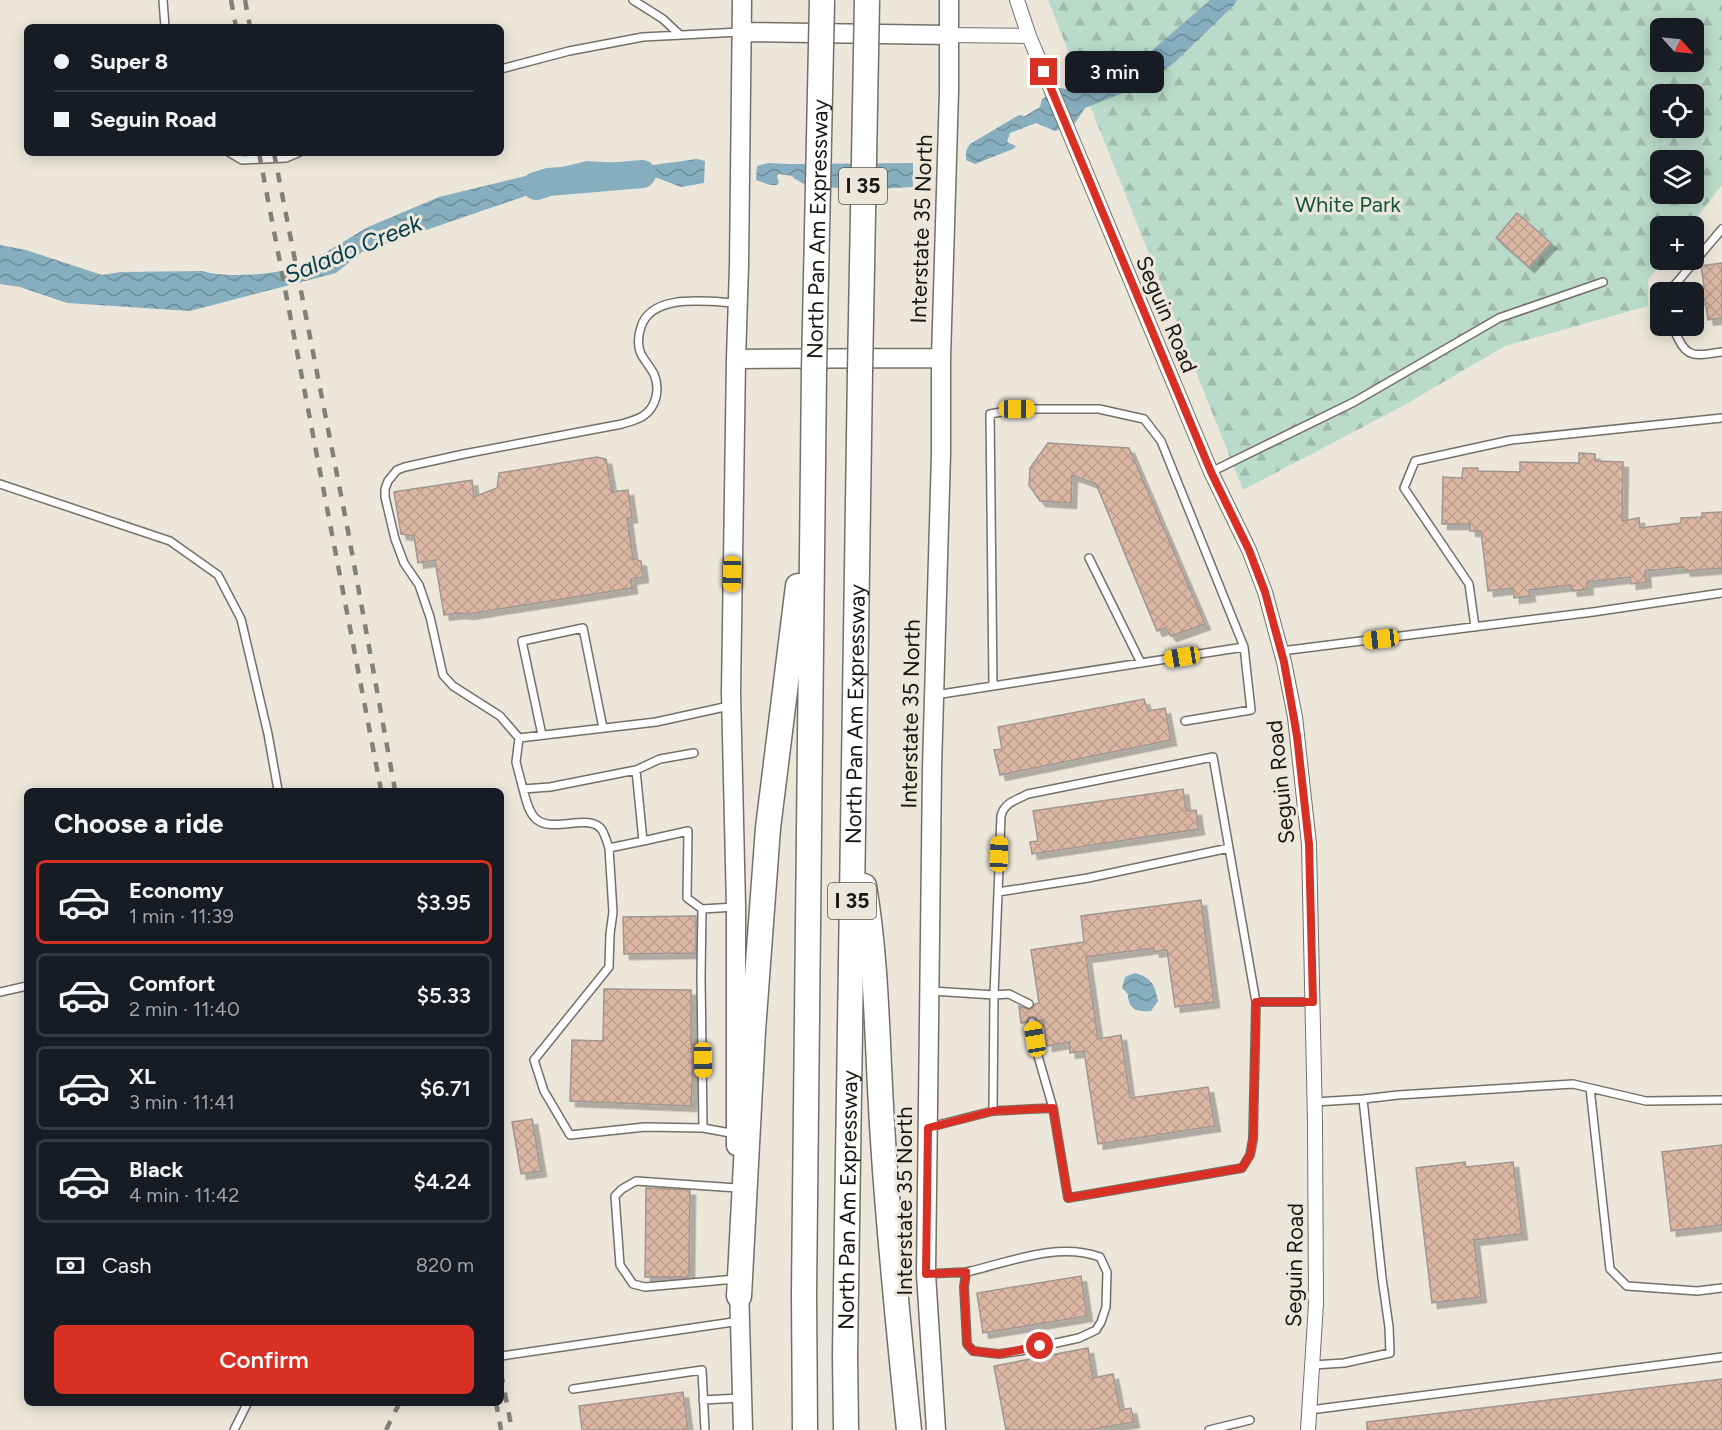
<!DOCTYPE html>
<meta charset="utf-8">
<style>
body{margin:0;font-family:Figtree,sans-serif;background:#20242c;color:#f1f3f6;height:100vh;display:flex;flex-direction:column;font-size:22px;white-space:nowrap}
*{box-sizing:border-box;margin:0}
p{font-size:20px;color:#9ea1a6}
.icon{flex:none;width:33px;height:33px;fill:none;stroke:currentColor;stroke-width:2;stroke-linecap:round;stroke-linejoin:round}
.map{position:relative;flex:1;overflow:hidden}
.side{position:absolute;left:24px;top:788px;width:480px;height:618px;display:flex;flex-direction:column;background:#171b24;border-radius:9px;box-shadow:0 3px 15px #0003}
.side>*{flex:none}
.banner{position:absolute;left:24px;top:24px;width:480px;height:132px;border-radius:9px;box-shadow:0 3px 15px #0003;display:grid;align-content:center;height:132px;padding:0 30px;background:#171b24}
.needle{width:39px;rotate:117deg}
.fabs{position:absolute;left:1650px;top:18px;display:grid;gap:12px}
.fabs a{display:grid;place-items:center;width:54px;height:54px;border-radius:9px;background:#171b24;box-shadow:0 3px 15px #0003;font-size:30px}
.end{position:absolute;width:27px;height:27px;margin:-14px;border:8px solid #d93025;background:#fff;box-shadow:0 0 0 3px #fff}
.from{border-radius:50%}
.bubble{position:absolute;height:42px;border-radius:9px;background:#171b24;box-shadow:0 3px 15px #0003;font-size:20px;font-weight:600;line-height:42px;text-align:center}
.car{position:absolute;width:18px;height:36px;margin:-18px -9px;border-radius:8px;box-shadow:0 0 4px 2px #0007;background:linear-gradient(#f5c518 24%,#345 0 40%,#f5c518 0 76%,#345 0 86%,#f5c518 0)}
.banner b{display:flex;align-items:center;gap:21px;height:57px;font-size:22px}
.banner b+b{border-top:2px solid #363941}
.banner i{width:15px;height:15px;background:#f1f3f6}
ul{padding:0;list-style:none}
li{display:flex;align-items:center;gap:18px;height:84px;margin:0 12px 9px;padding:0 18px;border:3px solid #363941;border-radius:9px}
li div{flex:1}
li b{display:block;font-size:22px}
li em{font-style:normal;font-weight:600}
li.on{border-color:#d93025}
li>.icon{width:54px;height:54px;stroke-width:1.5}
h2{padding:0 30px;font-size:27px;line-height:72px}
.pay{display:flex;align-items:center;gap:15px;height:66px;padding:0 30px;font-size:22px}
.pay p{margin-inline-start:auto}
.button{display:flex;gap:12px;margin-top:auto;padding:12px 30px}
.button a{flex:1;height:69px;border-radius:9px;background:#d93025;color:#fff;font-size:24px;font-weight:600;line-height:69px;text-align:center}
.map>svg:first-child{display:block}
.forest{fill:url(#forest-firs);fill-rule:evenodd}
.water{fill:url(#water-waves)}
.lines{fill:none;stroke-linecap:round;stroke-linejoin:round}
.river{stroke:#86aebe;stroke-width:28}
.building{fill:url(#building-cross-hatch);stroke:#a29690;stroke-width:1.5;filter:url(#shadow)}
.service-casing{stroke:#757065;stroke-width:10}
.minor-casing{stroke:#757065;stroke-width:16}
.secondary-casing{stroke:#757065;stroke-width:21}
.motorway-casing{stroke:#757065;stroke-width:27}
.service{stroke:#fff;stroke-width:7}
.minor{stroke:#fff;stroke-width:14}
.secondary{stroke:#fff;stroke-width:18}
.motorway{stroke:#fff;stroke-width:24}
.rail{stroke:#848078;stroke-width:4.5;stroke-dasharray:10 10;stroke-linecap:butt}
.motorway-bridge-casing{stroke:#757065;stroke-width:27;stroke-linecap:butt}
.motorway-bridge{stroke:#fff;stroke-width:24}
.route{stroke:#d93025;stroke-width:8}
.labels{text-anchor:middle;stroke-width:6;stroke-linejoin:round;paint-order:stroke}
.shield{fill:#ede7db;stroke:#58554e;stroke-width:1.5}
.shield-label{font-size:21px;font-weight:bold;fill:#181612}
.park-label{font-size:22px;fill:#13563b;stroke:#ede7db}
.street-label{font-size:22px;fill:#181612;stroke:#ede7db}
.water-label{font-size:24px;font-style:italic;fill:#003c4d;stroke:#ede7db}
</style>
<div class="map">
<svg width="1722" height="1430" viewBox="0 0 1722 1430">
<defs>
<pattern id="forest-firs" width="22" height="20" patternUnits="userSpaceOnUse" patternTransform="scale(1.5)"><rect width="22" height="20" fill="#bbdbca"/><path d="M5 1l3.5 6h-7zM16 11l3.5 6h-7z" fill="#a0bbac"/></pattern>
<pattern id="water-waves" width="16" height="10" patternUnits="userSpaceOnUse" patternTransform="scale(1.5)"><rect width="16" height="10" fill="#86aebe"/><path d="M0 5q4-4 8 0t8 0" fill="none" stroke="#6d8d99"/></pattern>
<pattern id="building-cross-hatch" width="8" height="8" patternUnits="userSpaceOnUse" patternTransform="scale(1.5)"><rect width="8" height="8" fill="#dbb7a4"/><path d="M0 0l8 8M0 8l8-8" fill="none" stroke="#bb9d8c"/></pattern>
<filter id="shadow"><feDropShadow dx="5.5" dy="5.5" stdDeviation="0" flood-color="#0004"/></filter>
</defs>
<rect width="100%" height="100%" fill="#ede7db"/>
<path class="forest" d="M1048 0H1722V185L1690 226H1660V260H1664L1648 280V306L1505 346 1401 407 1243 490ZM1660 28H1694V62H1660ZM1660 94H1694V128H1660ZM1660 160H1694V194H1660Z"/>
<path class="water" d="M1210 0H1237L1235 4 1175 62 1146 84 1085 108 1075 123 1055 131 1036 123 1010 133 1007 142 1016 146 1013 149 975 164 966 160V151L970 144 1019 115 1025 116 1040 107 1042 99 1061 88 1077 91 1141 60Z
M697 159 705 161 704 183 681 187 657 178 614 180 590 174 362 252 336 273 190 311 67 303 20 287 0 284V245L26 250 102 275 121 272 203 271C229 280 311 274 328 251L368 227 439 197 587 161 653 165Z
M768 163 791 164 913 163V187L876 189 809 187 795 179 792 176 779 174 777 176 779 182 777 185H770L756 180 757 166Z
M1135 973C1152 978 1155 985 1158 1001L1151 1011C1138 1012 1128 1010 1128 994L1122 988 1125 977Z"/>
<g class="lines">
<path class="river" d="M536 186 549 182 642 174"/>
</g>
<path class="building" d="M1517 213 1551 243 1529 267 1496 238Z
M1722 263V318L1708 320 1705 299 1694 300V288L1704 286 1701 266Z
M1048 443 1129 448 1205 624 1171 636 1165 628 1157 631 1096 484 1072 475 1071 503 1040 501 1029 485 1030 468Z
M1579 453 1595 454V461L1623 462 1622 521 1639 518 1640 528 1681 523V518L1702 517V513L1722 512V568L1685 571 1684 567 1645 571 1646 582 1631 584 1630 577 1587 582 1588 589 1572 591 1571 585 1529 590 1530 596 1514 598 1513 588 1488 591 1481 531H1470V524H1442L1443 477 1462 478 1463 468H1478V471L1520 472V462L1579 463Z
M597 457 606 459 612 492 628 490 632 517 627 518 633 559 641 561 643 577 631 579 632 588 468 614 459 613 444 615 435 560 418 563 414 536 401 534 394 492 472 480 474 497 497 488 499 473Z
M1144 699 1148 711 1165 708 1171 740 1000 775 994 750 1002 749 998 727Z
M1183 789 1186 811 1196 810 1199 829 1032 854 1030 842 1038 841 1033 811Z
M1201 900 1214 1002 1175 1007 1167 950 1154 952V948L1086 957 1098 1039 1121 1035 1130 1098 1208 1087 1215 1126 1098 1144 1084 1051 1070 1053 1069 1042 1047 1046 1043 1020 1037 1021 1036 1018 1032 1016 1028 1018 1026 1022 1021 1023 1019 1006 1030 1010 1034 1007 1035 1004 1039 1003 1031 950 1084 942 1081 916Z
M696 916V953L624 954 623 917Z
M604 989 691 990V1045H694L691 1106 570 1101 572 1040 603 1041Z
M532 1119 541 1171 521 1174 512 1122Z
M1722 1145V1225L1671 1231 1662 1152Z
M1465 1162 1466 1167 1513 1162 1522 1234 1474 1240 1481 1297 1432 1303 1416 1168Z
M646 1188 690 1190 689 1277H645Z
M1081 1276 1087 1316 983 1333 977 1293Z
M1088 1348 1093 1378 1113 1374 1120 1410 1131 1408 1134 1422 1089 1430H1006L994 1366Z
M1722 1379V1430H1367V1422Z
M683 1392 688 1430H582L579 1406Z"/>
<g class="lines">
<defs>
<path id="service" d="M163 0 165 27
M633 0 663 19 680 35
M501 69 569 51 643 37 740 32
M230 153 242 160 286 158 298 153
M1673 292V287L1722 229
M1674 326C1674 331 1676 335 1679 340 1689 361 1702 354 1722 352
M1211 472 1354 402 1499 318 1603 282
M0 484 170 541 218 575 241 619 268 734 278 790
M1089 558 1141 663
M1475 627 1469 584 1404 488 1415 461 1511 440 1722 418
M1281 651 1593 612 1722 593
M993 686 990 414 1017 409H1099L1144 419 1161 441 1244 647 1251 710 1185 721
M935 695 1244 647
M729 706 656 722 519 738 500 716 453 686 443 675 430 617 419 585 404 563 395 539 385 497V489L388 481 397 470 405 467 464 454 622 424C628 422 637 420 643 416 657 407 660 388 654 374 650 367 645 361 641 354 637 345 638 336 641 327 652 292 709 302 738 303
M542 735 522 641 583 628 603 728
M519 738 516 762 523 789 550 787 636 770 643 841 609 848 613 912 610 934 609 967 534 1060 544 1091 570 1135 645 1127 703 1128 701 977 702 909 687 898 688 831 643 841
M636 770 660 759 694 753
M523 789C526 799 528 812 536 819 553 834 590 812 602 830 605 835 607 842 609 848
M998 892 1088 878 1229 848
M702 909 735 907
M932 991 994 995 1001 816C1004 803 1016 800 1028 794L1213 757 1256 1002
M0 992 27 986
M1032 1022 1038 1056 1053 1108
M1590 1088 1610 1269 1627 1286 1697 1291 1722 1288
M1315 1102 1363 1099
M993 1111 1053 1108 1068 1198 1242 1168 1250 1155 1253 1139 1256 1002H1313
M930 1127 993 1111 994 995 1009 994 1029 1004
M703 1128 736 1134
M926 1274 966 1272 971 1271C1012 1261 1058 1242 1100 1257L1107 1272 1106 1307 1101 1322 1096 1330 1079 1338 1020 1351 999 1354 973 1351 967 1344 964 1287 966 1272
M736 1279 645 1287 633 1284 620 1265 615 1196 622 1189 636 1181 737 1188
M501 1356 740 1321
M1313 1365 1344 1363 1390 1353 1389 1327 1382 1278 1363 1099 1398 1095 1573 1084 1646 1101 1722 1100
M573 1389 702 1370 705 1430
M703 1400 740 1398
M1310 1410 1722 1357
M234 1430 248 1402
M1209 1430 1250 1420"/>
<path id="minor" d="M1017 0 1029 36 1094 192 1211 472 1249 550 1265 592 1284 662 1295 717 1309 844 1315 1122 1316 1304 1308 1430
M949 35 1029 36"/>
<path id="secondary" d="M742 32 949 35
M736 359 941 358
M736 1146V907L731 693 736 359 739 266 742 0
M739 1285 743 1430
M936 1430 926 1274 932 768 941 454V358L949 91V0"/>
<g id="motorway">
<path d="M864 886C878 969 877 1055 883 1140 889 1237 899 1333 909 1430"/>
<path d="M739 1296 753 1031 768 828 798 586"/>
<path d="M805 1430 804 1294 814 370"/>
<path id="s1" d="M846 1430 845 1355 860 372"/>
</g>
</defs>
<use href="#service" class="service-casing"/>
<use href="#minor" class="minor-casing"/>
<use href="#secondary" class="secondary-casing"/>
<use href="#motorway" class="motorway-casing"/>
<use href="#service" class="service"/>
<use href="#minor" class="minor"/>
<use href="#secondary" class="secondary"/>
<use href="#motorway" class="motorway"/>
<path class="rail" d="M231 0 236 27
M245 0 250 27
M259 153 381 790
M274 153 348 531 395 790
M501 1373 512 1430
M496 1402 501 1430
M386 1430 400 1402"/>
<defs>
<g id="motorway-bridge">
<path id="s2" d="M814 370 822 0"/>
<path d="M860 372 867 0"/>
</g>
</defs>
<use href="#motorway-bridge" class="motorway-bridge-casing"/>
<use href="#motorway-bridge" class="motorway-bridge"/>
</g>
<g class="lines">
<path class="route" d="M1040 1346 999 1354 973 1351 967 1344 964 1287 966 1272 926 1274 928 1128 993 1111 1053 1108 1068 1198 1242 1168 1250 1155 1253 1139 1256 1002H1313L1309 844 1297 736 1284 662 1265 592 1249 550 1211 472 1044 72"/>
</g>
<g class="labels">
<g class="shield">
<rect x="839" y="168" width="48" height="36" rx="4.5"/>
<rect x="828" y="883" width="48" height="36" rx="4.5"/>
</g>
<g class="shield-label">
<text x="863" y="193">I 35</text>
<text x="852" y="908">I 35</text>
</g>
<g class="park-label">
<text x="1348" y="212">White Park</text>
</g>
<g class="street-label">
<text dy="8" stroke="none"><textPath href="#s2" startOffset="141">North Pan Am Expressway</textPath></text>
<text transform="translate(921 229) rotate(-88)" y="8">Interstate 35 North</text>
<text transform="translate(1167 314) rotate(67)" y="8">Seguin Road</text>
<text transform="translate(910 714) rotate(-89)" y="8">Interstate 35 North</text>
<text dy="8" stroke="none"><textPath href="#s1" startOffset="716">North Pan Am Expressway</textPath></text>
<text transform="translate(1280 782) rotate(-96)" y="8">Seguin Road</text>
<text dy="8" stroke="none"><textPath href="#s1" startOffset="230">North Pan Am Expressway</textPath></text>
<text transform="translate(904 1201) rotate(-90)" y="8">Interstate 35 North</text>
<text transform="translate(1294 1265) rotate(-89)" y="8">Seguin Road</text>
</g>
<g class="water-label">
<text transform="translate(353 249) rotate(-22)" y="8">Salado Creek</text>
</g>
</g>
</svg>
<div class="fabs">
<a><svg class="needle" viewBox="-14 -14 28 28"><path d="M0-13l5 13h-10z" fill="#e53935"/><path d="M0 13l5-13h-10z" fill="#9ea1a6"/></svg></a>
<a><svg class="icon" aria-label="locate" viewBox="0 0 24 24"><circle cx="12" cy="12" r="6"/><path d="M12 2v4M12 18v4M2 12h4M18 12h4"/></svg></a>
<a><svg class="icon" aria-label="layers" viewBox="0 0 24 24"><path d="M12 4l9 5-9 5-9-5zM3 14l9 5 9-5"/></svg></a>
<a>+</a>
<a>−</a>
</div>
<i class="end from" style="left:1040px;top:1346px"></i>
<i class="end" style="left:1044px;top:72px"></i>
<div class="bubble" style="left:1065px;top:51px;width:99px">3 min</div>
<i class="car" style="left:1017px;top:409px;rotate:90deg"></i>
<i class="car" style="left:732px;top:574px;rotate:181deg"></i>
<i class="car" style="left:1381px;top:639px;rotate:263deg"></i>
<i class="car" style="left:1182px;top:657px;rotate:261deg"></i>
<i class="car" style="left:999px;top:854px;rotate:2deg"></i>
<i class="car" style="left:1035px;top:1039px;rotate:350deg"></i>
<i class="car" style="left:703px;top:1060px;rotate:179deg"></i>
<div class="banner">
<b><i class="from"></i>Super 8</b>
<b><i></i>Seguin Road</b>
</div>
<section class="side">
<h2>Choose a ride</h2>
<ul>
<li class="on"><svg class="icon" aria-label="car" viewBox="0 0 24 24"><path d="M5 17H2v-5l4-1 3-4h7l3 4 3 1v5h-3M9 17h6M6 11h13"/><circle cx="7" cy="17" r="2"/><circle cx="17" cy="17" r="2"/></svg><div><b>Economy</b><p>1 min · 11:39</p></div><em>$3.95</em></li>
<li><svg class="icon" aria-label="car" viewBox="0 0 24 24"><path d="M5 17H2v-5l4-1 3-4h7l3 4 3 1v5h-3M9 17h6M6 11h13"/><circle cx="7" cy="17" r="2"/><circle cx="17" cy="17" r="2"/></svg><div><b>Comfort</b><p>2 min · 11:40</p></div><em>$5.33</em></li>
<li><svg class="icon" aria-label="car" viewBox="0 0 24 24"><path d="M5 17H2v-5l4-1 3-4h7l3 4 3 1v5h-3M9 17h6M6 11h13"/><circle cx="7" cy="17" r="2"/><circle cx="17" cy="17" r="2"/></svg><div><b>XL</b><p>3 min · 11:41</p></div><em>$6.71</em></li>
<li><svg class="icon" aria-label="car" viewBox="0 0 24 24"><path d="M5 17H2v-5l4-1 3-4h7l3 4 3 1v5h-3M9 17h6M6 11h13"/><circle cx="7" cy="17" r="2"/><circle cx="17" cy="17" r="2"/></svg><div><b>Black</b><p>4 min · 11:42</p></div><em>$4.24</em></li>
</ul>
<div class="pay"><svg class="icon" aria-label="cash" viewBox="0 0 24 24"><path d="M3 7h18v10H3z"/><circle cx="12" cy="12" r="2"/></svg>Cash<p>820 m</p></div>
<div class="button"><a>Confirm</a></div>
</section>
</div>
